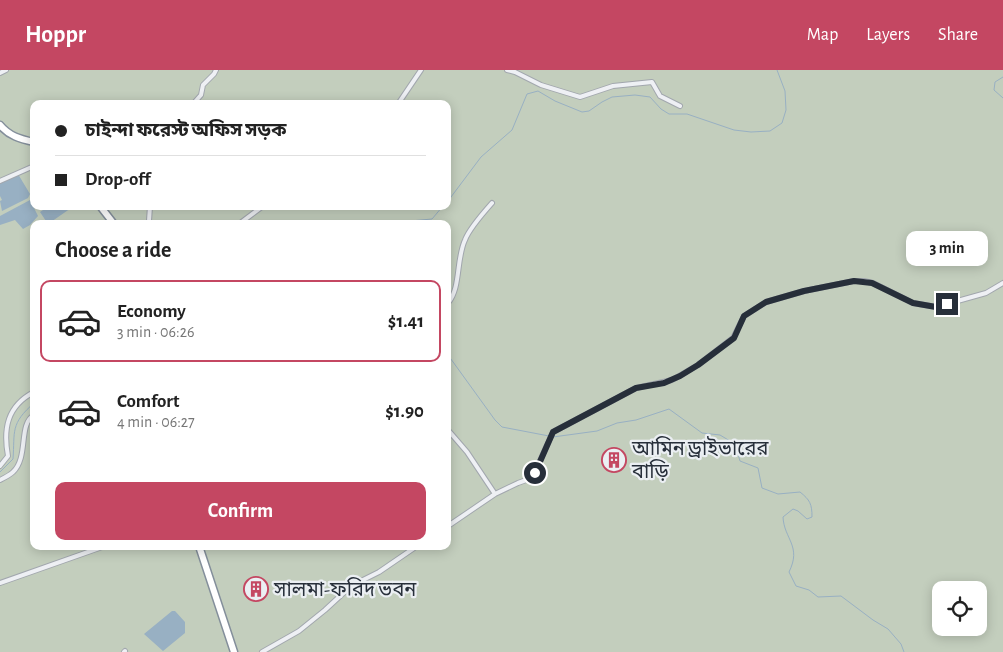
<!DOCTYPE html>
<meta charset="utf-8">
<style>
body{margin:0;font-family:"Alegreya Sans","Noto Sans Bengali",sans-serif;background:#f6f6f6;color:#222;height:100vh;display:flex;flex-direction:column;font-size:19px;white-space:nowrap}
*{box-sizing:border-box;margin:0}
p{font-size:16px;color:#767676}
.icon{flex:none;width:28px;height:28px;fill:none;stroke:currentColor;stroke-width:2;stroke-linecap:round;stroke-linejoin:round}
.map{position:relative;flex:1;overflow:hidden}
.panel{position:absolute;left:30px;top:150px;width:421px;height:330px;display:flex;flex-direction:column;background:#fff;border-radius:10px;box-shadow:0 2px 12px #0003}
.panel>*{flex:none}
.guide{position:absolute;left:30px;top:30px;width:421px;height:110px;border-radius:10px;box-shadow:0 2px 12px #0003;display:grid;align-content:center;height:110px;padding:0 25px;background:#fff}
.fabs{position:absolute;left:932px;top:511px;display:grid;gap:10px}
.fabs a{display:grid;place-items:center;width:55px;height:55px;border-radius:10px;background:#fff;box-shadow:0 2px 12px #0003;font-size:25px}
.end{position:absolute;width:22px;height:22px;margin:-11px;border:6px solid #272f3a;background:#fff;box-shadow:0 0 0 2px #fff}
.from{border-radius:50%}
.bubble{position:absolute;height:35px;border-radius:10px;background:#fff;box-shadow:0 2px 12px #0003;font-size:16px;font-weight:700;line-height:35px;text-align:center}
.guide b{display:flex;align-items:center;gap:18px;height:48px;font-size:19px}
.guide b+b{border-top:1px solid #e0e0e0}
.guide i{width:12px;height:12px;background:#222}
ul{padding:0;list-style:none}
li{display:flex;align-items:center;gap:15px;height:82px;margin:0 10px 8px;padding:0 15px;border:2px solid transparent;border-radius:10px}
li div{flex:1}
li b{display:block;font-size:19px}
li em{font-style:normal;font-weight:700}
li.active{border-color:#c44762}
li>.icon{width:45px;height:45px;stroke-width:1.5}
h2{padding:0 25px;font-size:22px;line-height:60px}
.action{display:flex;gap:10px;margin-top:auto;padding:10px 25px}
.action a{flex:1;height:58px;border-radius:10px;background:#c44762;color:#fff;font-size:20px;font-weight:700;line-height:58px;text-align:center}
header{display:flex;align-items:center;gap:30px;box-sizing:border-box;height:70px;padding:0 25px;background:#c44762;color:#fff}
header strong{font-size:24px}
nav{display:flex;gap:28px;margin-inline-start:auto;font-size:18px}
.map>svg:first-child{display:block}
.green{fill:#c3cebd;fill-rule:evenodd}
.water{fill:#98b0c3}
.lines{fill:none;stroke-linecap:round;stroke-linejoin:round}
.stream{stroke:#98b0c3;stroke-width:1}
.street-casing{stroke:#a2a7ae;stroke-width:6}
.highway-casing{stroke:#848f9b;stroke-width:9}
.street{stroke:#eef0f4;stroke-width:4}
.highway{stroke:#fff;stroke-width:6}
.route{stroke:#272f3a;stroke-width:6}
.labels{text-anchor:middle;stroke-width:4.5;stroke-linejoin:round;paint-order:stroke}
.poi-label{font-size:20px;fill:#272f3a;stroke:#ebeff3;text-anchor:start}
</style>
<header>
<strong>Hoppr</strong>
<nav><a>Map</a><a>Layers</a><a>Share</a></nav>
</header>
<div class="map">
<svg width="1003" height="582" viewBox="0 0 1003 582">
<rect width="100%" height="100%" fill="#dce0e5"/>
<path class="green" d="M0 0H1003V582H0ZM34 34H448V136H34ZM34 154H448V476H34ZM941 520H979V558H941Z"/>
<path class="water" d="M18 104 30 124 28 128 2 141 0 131 2 130 0 126V113Z
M30 130 38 146 30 155 23 159 15 150 0 155V146Z
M49 136H74L48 154 40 142Z
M172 541H175L185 552V563L163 581 144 564Z"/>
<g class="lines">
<path class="stream" d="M1003 7 995 12 994 20 1003 28
M448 131 481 87 512 60 527 24 538 21 555 31 582 42 589 41 602 32 612 27 635 25 650 27 661 39 669 44H687L734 60 751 62 770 61 782 53 786 40 785 21 777 0
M377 154 432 149 443 136
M448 285 495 350 502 357 549 366
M553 367 597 361 617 353 636 350 669 339 702 363 720 365 735 374 740 391 758 398 762 418 778 424 800 422C810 430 812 434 812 447L807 449 798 441 793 439 783 447C784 469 802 476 789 502L796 516 809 520 818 527 841 526 873 550 888 559 901 574 904 582
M0 402 13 389C15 361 10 354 34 333"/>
<defs>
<path id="street" d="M507 0 515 2 541 15 580 27 613 16 652 12 660 26 680 36
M0 3 6 0
M193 34 201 25 203 15 214 4 216 0
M398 34 421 0
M0 111 34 96
M144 154 149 151 150 136
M239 154 263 136
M448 233C461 218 456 189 465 170 469 159 484 142 492 133
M448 360 467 382 495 424
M0 396 8 386C3 359 7 336 34 322
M0 410C4 408 10 405 13 402 29 387 18 354 34 345
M448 456 495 424 518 413 529 409 534 404 553 362 636 318 672 310 698 295 733 268 744 246 766 232 804 221 854 211H864L873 213 913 233 936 237 986 223 1003 213
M0 513 105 476
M124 582 125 581
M262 582 299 561 325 540 351 516 379 502 417 476"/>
<path id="highway" d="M0 55C9 66 20 69 34 72
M100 136 114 154
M199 476 234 582"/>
</defs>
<use href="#street" class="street-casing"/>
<use href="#highway" class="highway-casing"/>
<use href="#street" class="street"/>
<use href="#highway" class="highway"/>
</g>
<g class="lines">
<path class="route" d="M535 403 553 362 636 318 664 313 680 306 698 295 734 268 744 246 766 232 804 221 854 211 872 213 913 233 936 237 947 234"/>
</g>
<defs>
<symbol id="building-ring" viewBox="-11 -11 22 22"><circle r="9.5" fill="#ebeff3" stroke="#c44762" stroke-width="1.5"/><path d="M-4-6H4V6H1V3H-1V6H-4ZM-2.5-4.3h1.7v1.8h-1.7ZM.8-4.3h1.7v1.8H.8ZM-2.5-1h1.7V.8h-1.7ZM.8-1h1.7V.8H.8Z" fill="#c44762"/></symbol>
</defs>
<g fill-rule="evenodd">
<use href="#building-ring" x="600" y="376" width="28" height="28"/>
<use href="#building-ring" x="242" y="505" width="28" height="28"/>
</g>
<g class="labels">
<g class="poi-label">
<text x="632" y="385">আমিন ড্রাইভারের<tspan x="632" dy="23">বাড়ি</tspan></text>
<text x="274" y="526">সালমা-ফরিদ ভবন</text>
</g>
</g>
</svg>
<div class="fabs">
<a><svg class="icon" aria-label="locate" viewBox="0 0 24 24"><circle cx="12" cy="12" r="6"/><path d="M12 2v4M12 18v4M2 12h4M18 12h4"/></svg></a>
</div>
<i class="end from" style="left:535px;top:403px"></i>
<i class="end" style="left:947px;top:234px"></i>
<div class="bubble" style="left:906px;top:161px;width:82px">3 min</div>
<div class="guide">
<b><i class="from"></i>চাইন্দা ফরেস্ট অফিস সড়ক</b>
<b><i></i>Drop-off</b>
</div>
<section class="panel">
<h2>Choose a ride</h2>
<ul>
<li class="active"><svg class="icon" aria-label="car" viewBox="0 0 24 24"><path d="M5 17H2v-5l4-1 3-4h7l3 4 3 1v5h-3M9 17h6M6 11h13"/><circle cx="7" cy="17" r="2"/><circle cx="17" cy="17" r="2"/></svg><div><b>Economy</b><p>3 min · 06:26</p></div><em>$1.41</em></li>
<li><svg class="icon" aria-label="car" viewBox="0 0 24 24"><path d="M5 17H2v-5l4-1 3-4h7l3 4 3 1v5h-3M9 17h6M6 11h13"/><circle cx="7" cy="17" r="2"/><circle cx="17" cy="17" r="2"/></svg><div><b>Comfort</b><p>4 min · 06:27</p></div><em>$1.90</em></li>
</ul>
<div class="action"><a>Confirm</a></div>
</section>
</div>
